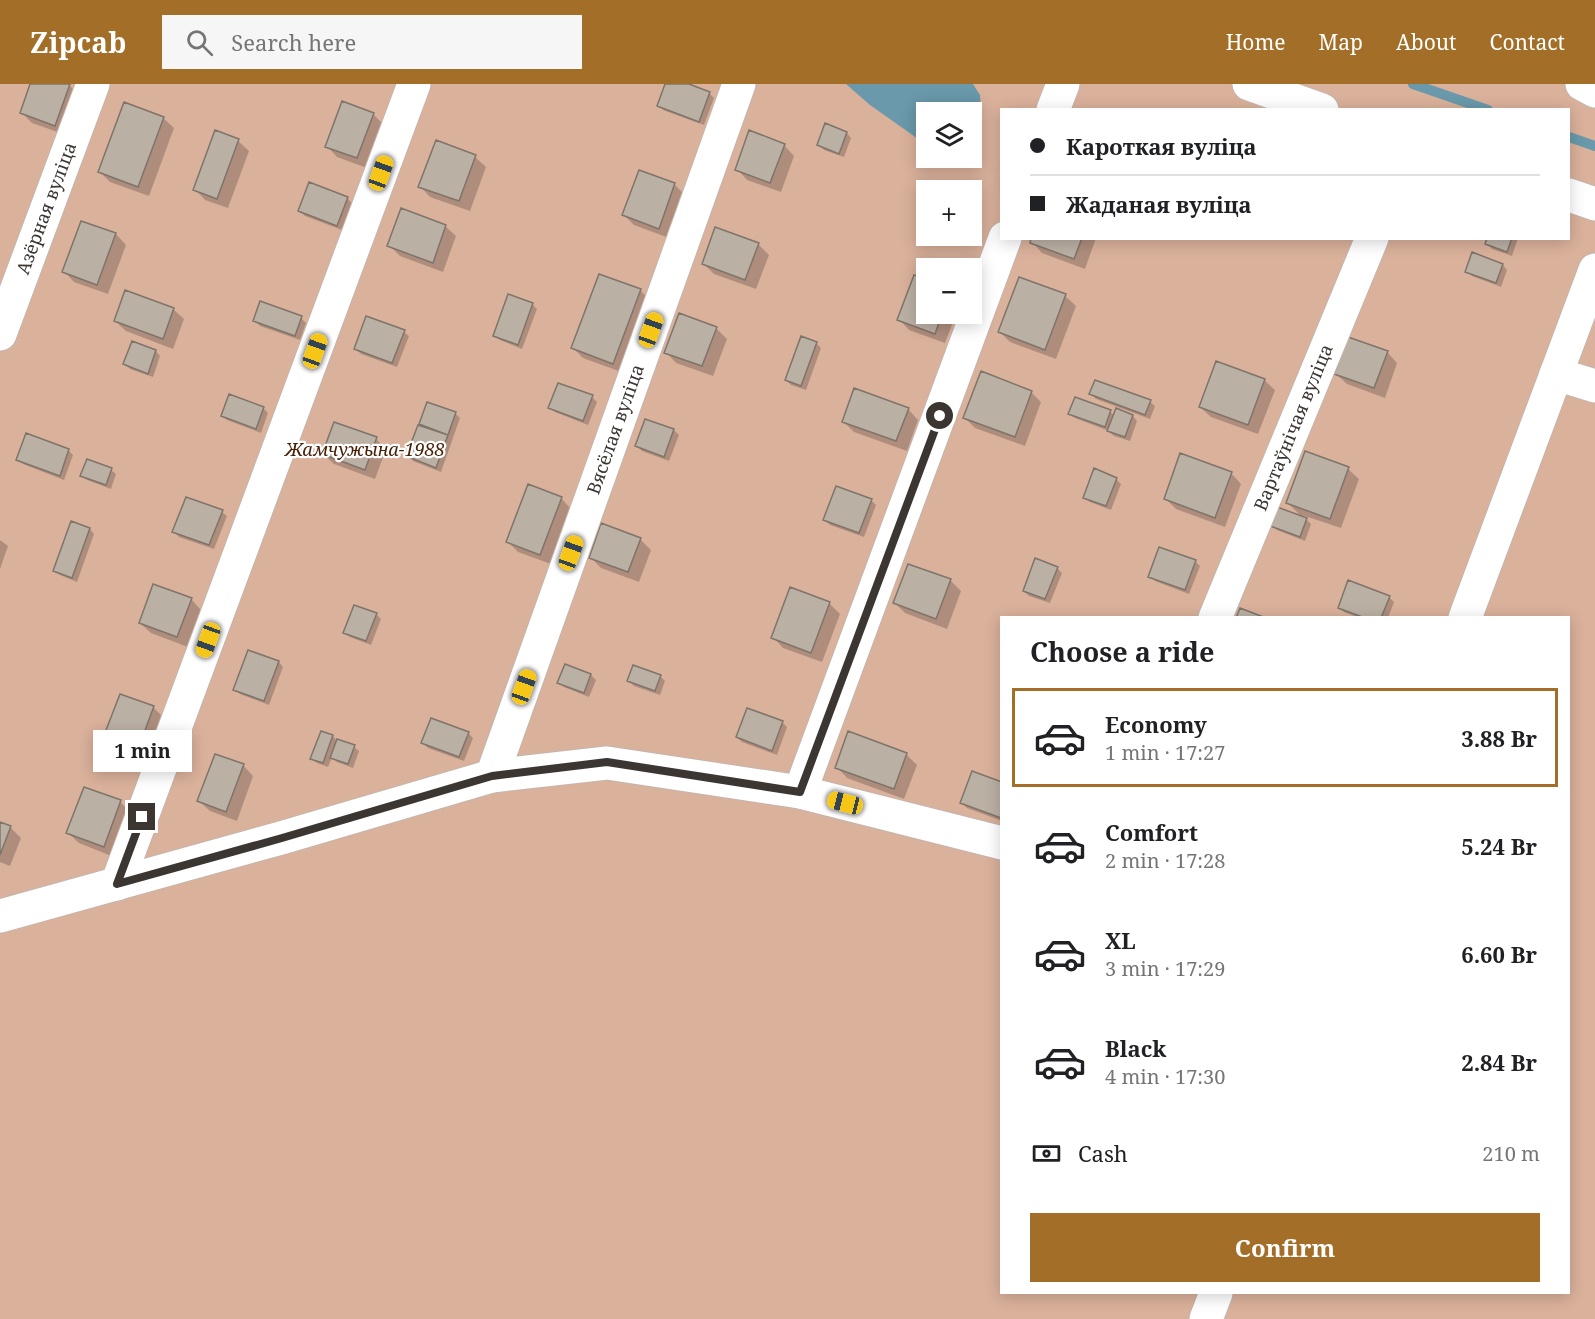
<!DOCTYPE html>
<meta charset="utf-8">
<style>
body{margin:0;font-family:"Noto Serif",serif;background:#f6f6f6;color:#202124;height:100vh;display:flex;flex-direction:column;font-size:22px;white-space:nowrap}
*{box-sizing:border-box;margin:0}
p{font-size:20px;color:#757577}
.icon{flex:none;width:33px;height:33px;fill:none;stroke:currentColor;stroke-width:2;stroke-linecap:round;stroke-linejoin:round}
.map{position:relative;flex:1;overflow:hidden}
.details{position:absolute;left:1000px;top:532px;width:570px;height:678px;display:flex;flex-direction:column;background:#fff;border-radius:0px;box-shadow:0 3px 15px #0003}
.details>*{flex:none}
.hud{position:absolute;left:1000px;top:24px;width:570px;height:132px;border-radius:0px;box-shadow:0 3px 15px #0003;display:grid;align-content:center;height:132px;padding:0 30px;background:#fff}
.buttons{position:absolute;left:916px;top:18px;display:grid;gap:12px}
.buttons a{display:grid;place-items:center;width:66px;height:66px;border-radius:0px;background:#fff;box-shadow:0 3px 15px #0003;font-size:30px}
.end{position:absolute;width:27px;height:27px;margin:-14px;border:8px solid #3c3633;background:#fff;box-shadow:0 0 0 3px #fff}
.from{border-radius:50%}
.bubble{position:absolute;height:42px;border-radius:0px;background:#fff;box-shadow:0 3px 15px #0003;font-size:20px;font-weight:700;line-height:42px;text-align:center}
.car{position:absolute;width:18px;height:36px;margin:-18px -9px;border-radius:8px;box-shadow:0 0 4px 2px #0007;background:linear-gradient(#f5c518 24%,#345 0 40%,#f5c518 0 76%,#345 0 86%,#f5c518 0)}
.hud b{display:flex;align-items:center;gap:21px;height:57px;font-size:22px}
.hud b+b{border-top:2px solid #e0e0e0}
.hud i{width:15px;height:15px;background:#202124}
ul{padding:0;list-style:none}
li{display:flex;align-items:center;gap:18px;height:99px;margin:0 12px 9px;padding:0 18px;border:3px solid transparent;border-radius:0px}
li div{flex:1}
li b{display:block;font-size:22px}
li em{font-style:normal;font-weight:700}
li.active{border-color:#a36e28}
li>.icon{width:54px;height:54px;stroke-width:1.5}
h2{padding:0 30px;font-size:27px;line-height:72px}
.pay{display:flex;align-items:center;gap:15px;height:66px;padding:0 30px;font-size:22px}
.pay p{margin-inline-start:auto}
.primary-button{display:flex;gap:12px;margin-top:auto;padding:12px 30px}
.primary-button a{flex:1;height:69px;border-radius:0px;background:#a36e28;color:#fff;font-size:24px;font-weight:700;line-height:69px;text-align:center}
header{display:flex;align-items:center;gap:36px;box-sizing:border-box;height:84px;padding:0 30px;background:#a36e28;color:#fff}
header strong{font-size:28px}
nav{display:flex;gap:33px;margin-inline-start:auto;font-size:21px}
.search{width:420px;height:54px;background:#f6f6f6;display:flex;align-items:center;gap:15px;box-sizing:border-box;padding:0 21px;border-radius:0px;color:#757577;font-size:22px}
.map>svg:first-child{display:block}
.green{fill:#dab19b;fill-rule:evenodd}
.water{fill:#6999ab}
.shadow{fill:#0003}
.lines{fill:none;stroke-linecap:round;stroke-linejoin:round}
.stream{stroke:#6999ab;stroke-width:10}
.building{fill:#bbb0a4;stroke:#7f746a;stroke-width:1.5}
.minor-casing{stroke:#c4b5ad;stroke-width:35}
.minor{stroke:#fff;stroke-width:33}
.route{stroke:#3c3633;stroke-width:8}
.labels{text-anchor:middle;stroke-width:4.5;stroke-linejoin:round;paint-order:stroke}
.street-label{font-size:18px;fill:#3c3633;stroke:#fff}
.park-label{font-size:18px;font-style:italic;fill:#472006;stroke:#fff}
</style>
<header>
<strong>Zipcab</strong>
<div class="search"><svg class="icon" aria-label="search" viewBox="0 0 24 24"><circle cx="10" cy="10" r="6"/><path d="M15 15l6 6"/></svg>Search here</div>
<nav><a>Home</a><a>Map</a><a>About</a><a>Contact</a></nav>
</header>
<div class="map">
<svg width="1595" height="1235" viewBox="0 0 1595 1235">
<rect width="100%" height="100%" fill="#f3e4db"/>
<path class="green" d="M0 0H1595V1235H0ZM1002 26H1569V154H1002ZM927 28H972V74H927ZM927 106H972V152H927ZM927 184H972V230H927ZM1002 534H1569V1209H1002Z"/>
<path class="water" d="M846 0H973L980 11 982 40 972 53V28H927V58L921 57 870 21Z"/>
<path class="shadow" d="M32 0H65L70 2 80 12 66 51 32 39 21 28Z
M666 0H684L709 9 714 14 704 41 663 26 659 21Z
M373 30 383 40 367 84 337 73 327 62Z
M163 34 174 44 149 112 110 98 100 88Z
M847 49 851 54 844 73 824 66 819 61Z
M238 57 249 67 228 124 205 116 195 105Z
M784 61 794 72 781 108 747 96 737 85Z
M475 73 486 83 470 127 430 113 420 102Z
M640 88 675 101 685 111 669 154 634 141 624 131Z
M310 100 347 114 352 119 342 146 305 132 300 127Z
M82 138 116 150 126 161 108 210 74 198 64 187Z
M445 142 456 152 443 188 400 172 389 161Z
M1033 154H1096L1085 185 1042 169 1032 158Z
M1489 154H1518L1512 172 1492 165 1487 160Z
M758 160 769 171 756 205 714 190 703 179Z
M1503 181 1507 186 1501 203 1472 192 1467 187Z
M927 197V230H956L945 259 909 246 899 235Z
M640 206 651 217 624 289 583 274 573 264Z
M1065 212 1076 222 1056 275 1010 258 1000 248Z
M532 220 537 225 522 265 500 256 495 251Z
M173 225 184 235 173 265 126 247 115 237Z
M301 234 306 239 300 256 260 242 255 237Z
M716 244 727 255 713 292 676 279 666 268Z
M404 248 409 252 397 283 361 270 356 265Z
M133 259 156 267 160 272 153 293 130 285 125 280Z
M816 259 821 264 806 306 791 301 786 296Z
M1387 268 1397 279 1385 314 1347 300 1336 290Z
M1264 296 1275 306 1258 350 1211 333 1200 323Z
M1031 308 1041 318 1025 362 975 344 965 334Z
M1091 310 1150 318 1155 322 1150 335 1096 315Z
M592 313 597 318 588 341 555 328 550 323Z
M428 320 455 329 460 334 441 388 413 377 408 372Z
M263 324 268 329 261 349 227 336 222 331Z
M908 325 918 336 907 367 854 348 843 337Z
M1110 328 1115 332H1133L1137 337 1130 357 1114 352 1109 347 1075 334 1070 330Z
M646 337 674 346 679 351 669 377 642 367 637 362Z
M376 355 386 365 375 395 334 380 323 370Z
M68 366 73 371 64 396 23 380 18 375Z
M1348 385 1359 395 1341 444 1302 431 1311 440 1305 457 1277 446 1272 441 1303 434 1288 419Z
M111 386 116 390 111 405 87 396 82 391Z
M1231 389 1241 400 1225 443 1176 425 1165 414Z
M1116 395 1121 400 1111 426 1090 418 1085 414Z
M561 414 571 425 551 480 518 468 508 458Z
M871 416 876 421 864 453 830 441 825 436Z
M222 428 227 432 214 465 179 453 174 448Z
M72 439 90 445 94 450 77 498 60 491 55 486Z
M640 455 651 466 639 498 601 484 591 474Z
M0 456 8 462 0 485Z
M1195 477 1200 482 1189 510 1155 497 1150 492Z
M1057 484 1062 489 1050 519 1029 512 1024 507Z
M950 496 961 507 947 545 905 529 895 519Z
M791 505 830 520 840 530 822 578 783 564 773 553Z
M1389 513 1394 518 1388 534H1359L1344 528 1339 524Z
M191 515 201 526 188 563 151 549 140 539Z
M376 530 381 535 371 561 350 553 345 549Z
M279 578 283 583 269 621 240 610 235 605Z
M565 581 591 591 596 596 589 613 564 603 559 598Z
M660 592 665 597 660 611 634 602 629 597Z
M121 612 154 624 164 634 147 681 114 669 103 658Z
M782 638 787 643 777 671 742 658 737 653Z
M322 648 333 652 337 657 354 663 359 667 353 684 337 678 332 673 328 683 317 679 312 675Z
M468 649 473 654 464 677 428 664 423 659Z
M906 670 917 681 904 715 847 694 837 683Z
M243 681 253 692 237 737 210 727 199 717Z
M1002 700V737L967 724 962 719Z
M120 718 131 728 114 773 79 759 68 749Z
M0 740 10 743 21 754 10 782 0 778Z"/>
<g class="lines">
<path class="stream" d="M1413 0 1488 26
M1569 53 1595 62"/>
</g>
<path class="building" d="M30 0H70L55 42 20 29Z
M665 0H689L710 8 699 38 657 22Z
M342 17 374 29 357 74 325 63Z
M124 18 164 33 138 103 98 88Z
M825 39 847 48 839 70 817 61Z
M215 46 239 55 217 115 193 106Z
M749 46 785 60 770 99 735 86Z
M436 56 476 71 459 117 418 103Z
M639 86 675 99 659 145 622 131Z
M309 98 348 113 337 142 298 127Z
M401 124 446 141 433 179 387 162Z
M81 137 116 149 97 201 62 188Z
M715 143 759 159 745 196 702 180Z
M1031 154H1082L1074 175 1030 159Z
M1487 154H1512L1507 168 1485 160Z
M1472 168 1503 180 1496 199 1465 188Z
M599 190 641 205 613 280 571 264Z
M914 191 927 195V230H942L935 250 897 236Z
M1019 193 1066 210 1045 266 998 248Z
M125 206 174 224 163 255 114 237Z
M508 210 533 219 518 261 493 252Z
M260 217 302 232 295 252 253 237Z
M679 229 717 243 702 282 664 269Z
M366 232 405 246 392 279 354 265Z
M801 252 817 258 801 302 785 296Z
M1348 253 1388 267 1374 304 1334 290Z
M132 257 156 266 148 290 123 280Z
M1216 277 1265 295 1248 341 1199 323Z
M981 287 1032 307 1015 353 963 334Z
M1095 296 1151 316 1145 331 1089 310Z
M558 299 593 311 583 337 548 324Z
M854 304 909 324 896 357 842 338Z
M229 310 264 323 256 345 221 332Z
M1075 313 1111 326 1105 343 1068 330Z
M427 318 456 328 448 351 419 340Z
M1116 324 1133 331 1125 353 1107 347Z
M645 335 674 345 664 373 635 362Z
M334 338 377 353 365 386 322 370Z
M418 341 448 351 436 384 406 372Z
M26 349 69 365 60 392 16 376Z
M1305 367 1349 383 1330 435 1286 419Z
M1180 369 1232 388 1215 434 1164 415Z
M87 375 112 384 106 401 80 392Z
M1094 384 1117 394 1106 422 1083 414Z
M528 400 562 413 540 471 506 458Z
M836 402 872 415 859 449 823 436Z
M186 413 223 426 209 461 172 448Z
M1277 423 1307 434 1300 453 1270 442Z
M71 437 90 444 72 494 53 487Z
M601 439 641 454 628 488 589 474Z
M1159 463 1196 476 1185 506 1148 493Z
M1035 474 1058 483 1045 515 1023 507Z
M908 480 951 495 936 535 893 519Z
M1348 496 1390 512 1381 534H1365L1338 524Z
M153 500 192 514 177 553 139 539Z
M790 503 830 518 811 569 771 554Z
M354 521 377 529 366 557 343 549Z
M1240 524 1266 534H1236Z
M248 566 279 577 264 617 233 606Z
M565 580 591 590 584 609 557 599Z
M633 581 661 591 655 607 627 597Z
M120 610 154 622 136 671 101 659Z
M747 624 783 637 772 667 736 653Z
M431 634 469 648 459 673 421 659Z
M321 647 333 651 323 679 310 675Z
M848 647 907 669 894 705 835 684Z
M337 655 355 661 348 680 330 674Z
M215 670 244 680 226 728 197 717Z
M972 687 1002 698V730L1001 734 960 719Z
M84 703 121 716 104 763 66 749Z
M0 738 11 742 0 771Z"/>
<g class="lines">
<defs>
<g id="minor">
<path d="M1249 0 1322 26"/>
<path d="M1582 0 1595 7"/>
<path d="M1053 26 1063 0"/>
<path d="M1569 111 1595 120"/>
<path id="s1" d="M0 250 93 0"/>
<path d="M1556 290 1595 302"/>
<path id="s2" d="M1215 534 1372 154"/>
<path d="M1465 534 1595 186"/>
<path id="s3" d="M492 692 739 0"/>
<path d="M800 708 1005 154"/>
<path d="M117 800 414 0"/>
<path d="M0 832 281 754 492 692 607 679 800 708 1002 759"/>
<path d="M1206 1235 1216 1209"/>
</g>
</defs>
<use href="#minor" class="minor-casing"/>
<use href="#minor" class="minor"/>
</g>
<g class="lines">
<path class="route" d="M142 733 117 800 282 754 492 692 607 678 800 708 940 332"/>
</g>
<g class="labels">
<g class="street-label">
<text dy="6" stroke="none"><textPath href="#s1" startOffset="134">Азёрная вуліца</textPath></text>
<text dy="6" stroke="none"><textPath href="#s2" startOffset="206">Вартаўнічая вуліца</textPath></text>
<text dy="6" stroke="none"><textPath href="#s3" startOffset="368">Вясёлая вуліца</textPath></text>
</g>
<g class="park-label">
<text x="365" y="372">Жамчужына-1988</text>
</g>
</g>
</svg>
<div class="buttons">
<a><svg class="icon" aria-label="layers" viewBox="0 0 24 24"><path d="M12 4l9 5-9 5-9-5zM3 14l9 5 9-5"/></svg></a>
<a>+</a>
<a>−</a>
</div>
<i class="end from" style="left:940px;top:332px"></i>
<i class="end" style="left:142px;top:733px"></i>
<div class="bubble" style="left:93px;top:646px;width:99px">1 min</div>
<i class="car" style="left:381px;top:89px;rotate:20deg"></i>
<i class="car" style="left:651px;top:246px;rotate:20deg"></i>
<i class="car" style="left:315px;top:267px;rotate:20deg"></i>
<i class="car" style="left:571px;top:469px;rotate:20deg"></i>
<i class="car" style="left:208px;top:556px;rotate:200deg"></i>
<i class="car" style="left:524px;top:603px;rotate:20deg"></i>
<i class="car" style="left:845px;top:719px;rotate:284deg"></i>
<div class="hud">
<b><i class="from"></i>Кароткая вуліца</b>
<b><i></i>Жаданая вуліца</b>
</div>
<section class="details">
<h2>Choose a ride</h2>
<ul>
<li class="active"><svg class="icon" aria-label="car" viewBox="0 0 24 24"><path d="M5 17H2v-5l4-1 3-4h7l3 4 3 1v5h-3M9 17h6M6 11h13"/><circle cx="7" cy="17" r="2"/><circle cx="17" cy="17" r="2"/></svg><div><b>Economy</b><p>1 min · 17:27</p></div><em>3.88 Br</em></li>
<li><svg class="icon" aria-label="car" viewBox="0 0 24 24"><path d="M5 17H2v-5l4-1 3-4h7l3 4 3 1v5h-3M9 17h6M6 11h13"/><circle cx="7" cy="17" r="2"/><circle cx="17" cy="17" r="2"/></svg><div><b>Comfort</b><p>2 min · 17:28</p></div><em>5.24 Br</em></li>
<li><svg class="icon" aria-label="car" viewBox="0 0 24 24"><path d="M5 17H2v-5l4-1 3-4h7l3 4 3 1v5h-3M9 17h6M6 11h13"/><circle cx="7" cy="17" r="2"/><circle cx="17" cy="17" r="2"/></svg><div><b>XL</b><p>3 min · 17:29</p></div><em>6.60 Br</em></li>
<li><svg class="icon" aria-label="car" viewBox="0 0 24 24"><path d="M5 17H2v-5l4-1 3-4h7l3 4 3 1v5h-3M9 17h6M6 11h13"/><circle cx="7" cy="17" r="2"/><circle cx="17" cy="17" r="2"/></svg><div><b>Black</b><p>4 min · 17:30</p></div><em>2.84 Br</em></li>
</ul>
<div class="pay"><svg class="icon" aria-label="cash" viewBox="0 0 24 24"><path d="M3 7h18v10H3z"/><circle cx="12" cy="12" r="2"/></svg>Cash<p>210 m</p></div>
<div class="primary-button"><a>Confirm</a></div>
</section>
</div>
